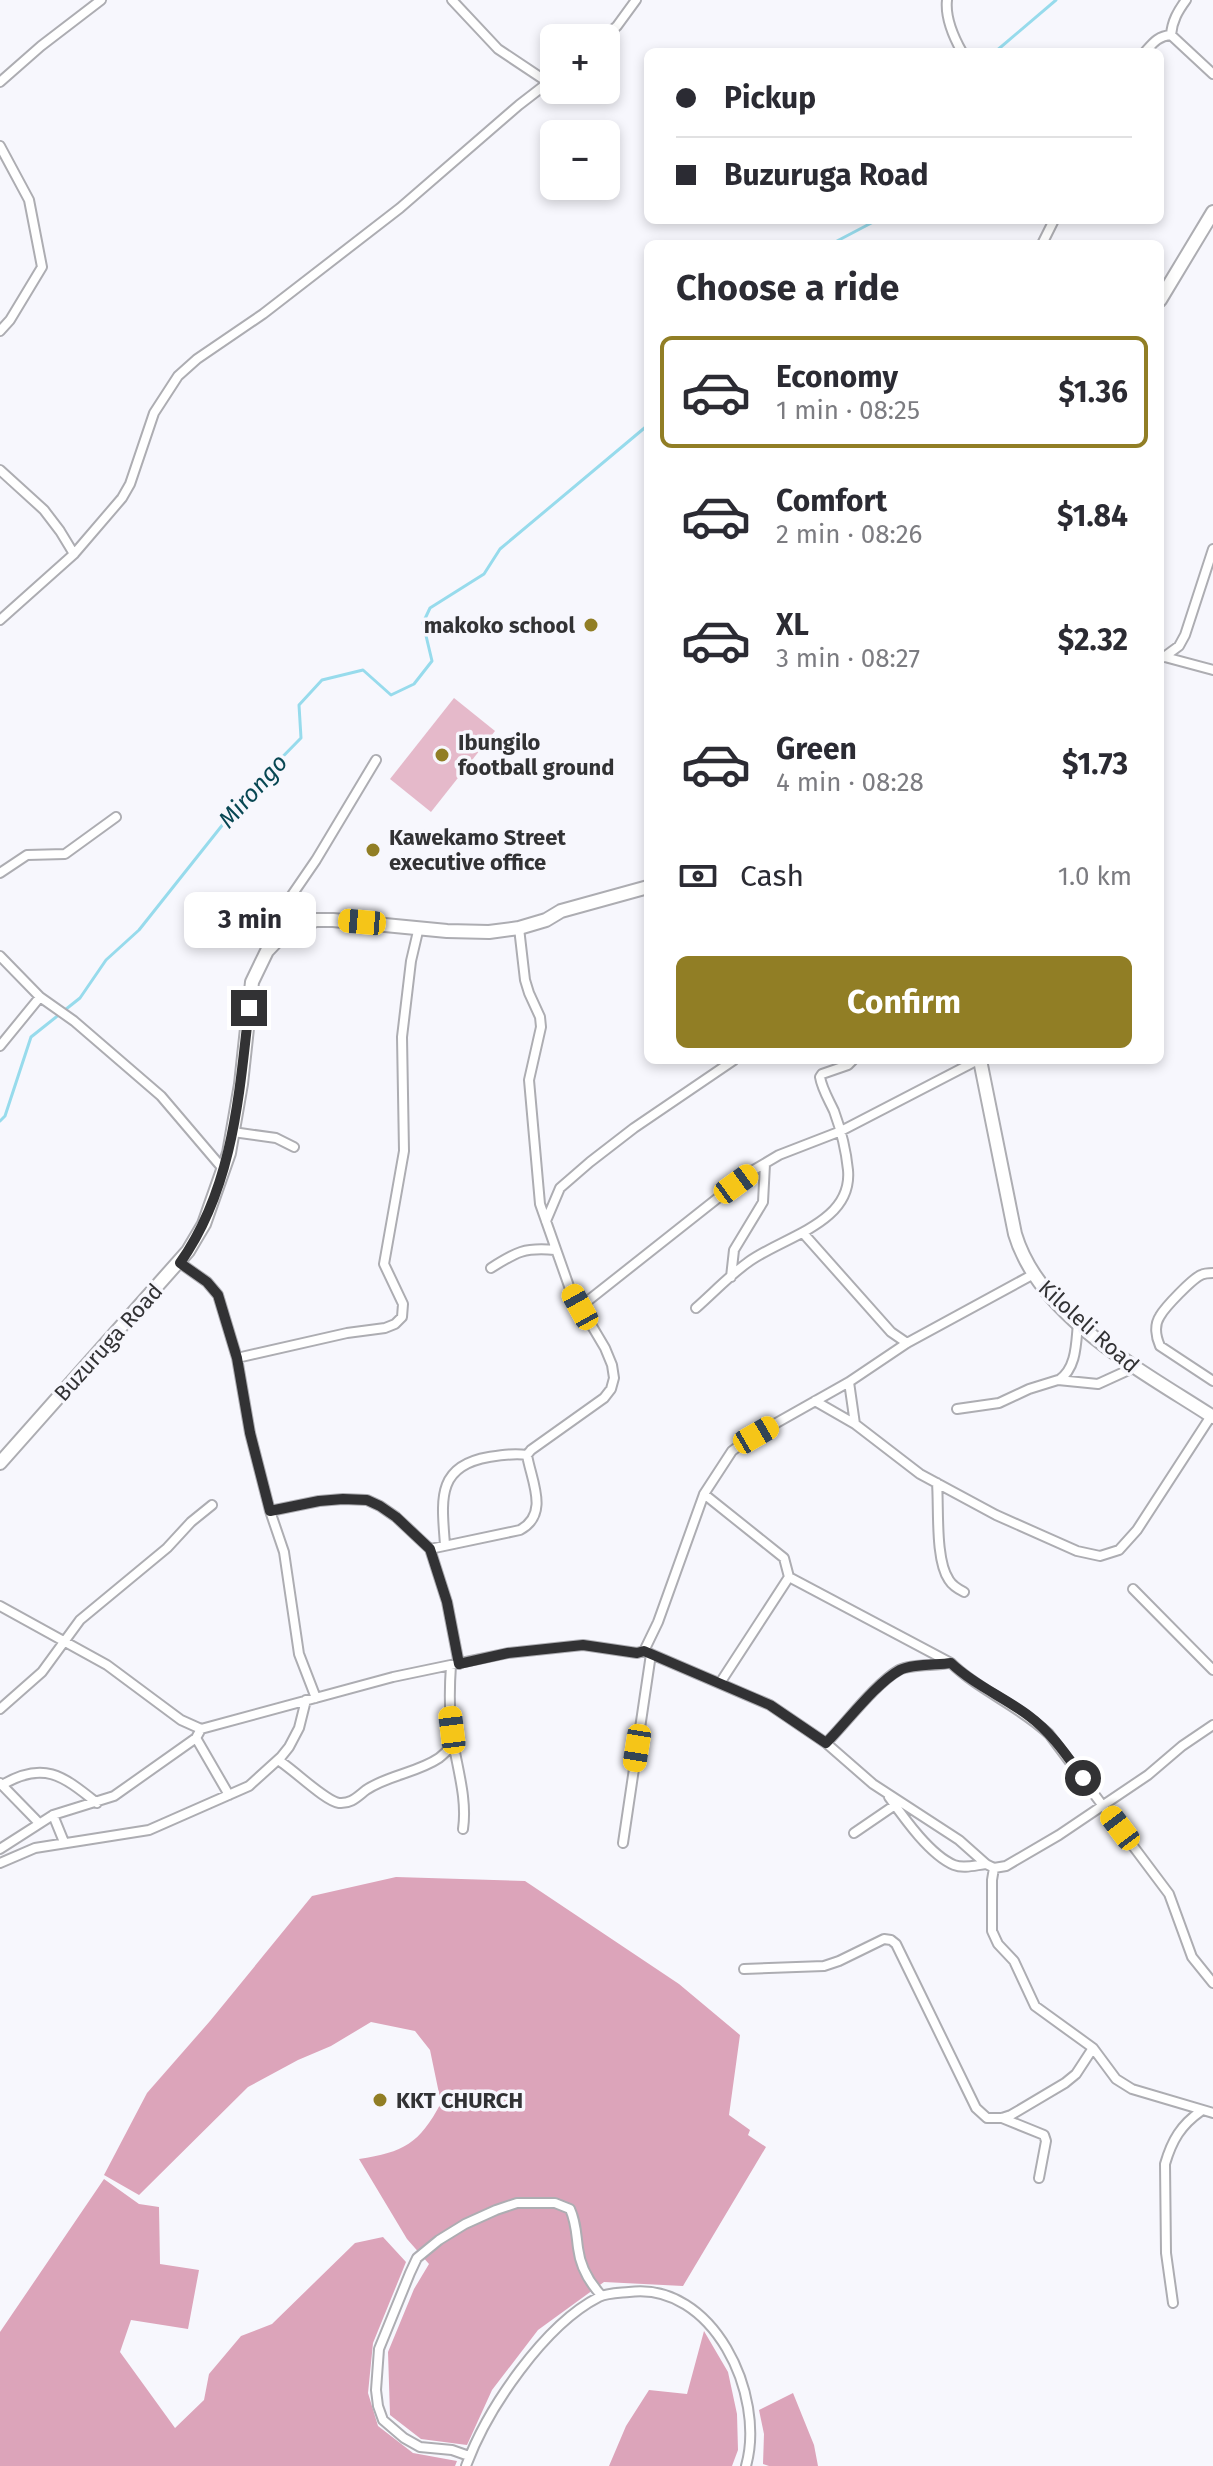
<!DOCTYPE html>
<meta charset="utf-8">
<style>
body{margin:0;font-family:"Fira Sans",sans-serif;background:#f2f2f3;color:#2b2b33;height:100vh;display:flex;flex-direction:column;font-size:30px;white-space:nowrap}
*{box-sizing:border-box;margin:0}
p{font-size:26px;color:#7c7c81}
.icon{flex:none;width:44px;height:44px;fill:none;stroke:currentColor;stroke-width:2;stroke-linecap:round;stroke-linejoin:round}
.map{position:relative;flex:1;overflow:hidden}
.side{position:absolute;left:644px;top:240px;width:520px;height:824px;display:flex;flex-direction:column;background:#fff;border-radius:12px;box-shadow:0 4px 12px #0003}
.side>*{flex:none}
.hud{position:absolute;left:644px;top:48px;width:520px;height:176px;border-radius:12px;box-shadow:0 4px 12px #0003;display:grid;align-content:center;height:176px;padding:0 32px;background:#fff}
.buttons{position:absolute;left:540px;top:24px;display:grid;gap:16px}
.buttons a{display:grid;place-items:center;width:80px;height:80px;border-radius:12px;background:#fff;box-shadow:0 4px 12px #0003;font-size:40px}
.end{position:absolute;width:36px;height:36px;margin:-18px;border:10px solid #323234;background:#fff;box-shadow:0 0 0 4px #fff}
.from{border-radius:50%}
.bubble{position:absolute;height:56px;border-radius:12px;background:#fff;box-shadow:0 4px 12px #0003;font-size:26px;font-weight:700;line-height:56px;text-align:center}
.car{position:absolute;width:24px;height:48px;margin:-24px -12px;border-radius:10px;box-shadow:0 0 6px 2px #0007;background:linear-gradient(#f5c518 24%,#345 0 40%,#f5c518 0 76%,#345 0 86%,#f5c518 0)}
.hud b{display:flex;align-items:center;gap:28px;height:76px;font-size:30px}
.hud b+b{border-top:2px solid #e1e1e2}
.hud i{width:20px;height:20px;background:#2b2b33}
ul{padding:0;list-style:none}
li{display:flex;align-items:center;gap:24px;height:112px;margin:0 16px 12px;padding:0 16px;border:4px solid transparent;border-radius:12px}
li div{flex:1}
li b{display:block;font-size:30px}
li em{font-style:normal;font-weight:700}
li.on{border-color:#917e25}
li>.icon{width:72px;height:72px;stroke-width:1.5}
h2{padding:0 32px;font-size:36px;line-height:96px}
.pay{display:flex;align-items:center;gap:20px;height:88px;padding:0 32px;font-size:30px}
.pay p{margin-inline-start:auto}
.action{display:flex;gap:16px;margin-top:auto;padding:16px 32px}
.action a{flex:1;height:92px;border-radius:12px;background:#917e25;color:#fff;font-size:32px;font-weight:700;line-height:92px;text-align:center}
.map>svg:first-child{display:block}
.green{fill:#e5b9ca}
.forest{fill:#dca4ba}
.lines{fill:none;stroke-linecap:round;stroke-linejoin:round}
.stream{stroke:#97dbec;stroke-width:3}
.street-casing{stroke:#adadb2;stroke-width:12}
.secondary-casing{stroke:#adadb2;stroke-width:16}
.street{stroke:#fff;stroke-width:8}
.secondary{stroke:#fff;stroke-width:12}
.route{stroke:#323234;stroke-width:10}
.poi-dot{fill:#917e25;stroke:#f7f7fd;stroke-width:3}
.labels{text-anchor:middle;stroke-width:7;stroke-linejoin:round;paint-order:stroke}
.poi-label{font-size:22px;font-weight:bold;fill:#323234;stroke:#f7f7fd;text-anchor:start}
.street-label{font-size:22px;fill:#323234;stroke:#f7f7fd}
.water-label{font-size:24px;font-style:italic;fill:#084753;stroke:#f7f7fd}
</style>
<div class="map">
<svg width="1213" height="2466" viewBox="0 0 1213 2466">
<rect width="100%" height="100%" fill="#f7f7fd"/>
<path class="green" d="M454 698 495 731 431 812 390 779Z"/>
<path class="forest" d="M396 1877 525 1881 679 1984 740 2035 729 2115 750 2130 748 2135 766 2147 683 2286 604 2282 538 2330 492 2390 467 2445 421 2439 390 2415 388 2352 414 2289 429 2264 407 2239 359 2159C404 2152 419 2144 441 2103L430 2050 415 2031 371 2022 331 2046 298 2060 248 2087 139 2195 104 2175 147 2093 210 2021 312 1896Z
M104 2179 139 2204 159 2207 160 2264 199 2270 188 2329 131 2320 120 2352 175 2428 204 2400 209 2374 241 2336 272 2324 355 2243 383 2237 406 2262 373 2343 368 2393 378 2426 413 2453 457 2461 455 2466H0V2332Z
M704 2331 728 2372 737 2414 738 2450 732 2466H609L626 2426 649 2390 687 2394Z
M793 2393 814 2445 818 2466H769L763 2464 764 2434 759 2410Z"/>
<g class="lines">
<path class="stream" d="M995 52 1056 0
M837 244V241L877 220
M0 1121 5 1116 31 1037 80 998 106 960 139 930 251 789 301 738 299 705 322 680 363 670 391 695 414 684 432 661 423 623 430 608 484 574 500 549 648 425"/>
<defs>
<path id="street" d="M452 0 498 49 549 83
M947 0C945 18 953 36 962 52
M1171 35C1172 21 1178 11 1186 0
M603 38 617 26 636 0
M1145 52C1153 43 1158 36 1171 35L1213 74
M0 82 41 46 101 0
M0 146 29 200 42 267 10 320 0 331
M1042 244 1054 220
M0 470 44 510 60 531 74 554
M0 620 74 554 122 498 130 484 154 413 178 376 197 359 263 314 400 208 519 105 554 78
M1161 656 1213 670
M1164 657 1179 646 1185 635 1213 549
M0 873 27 855 65 854 116 817
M301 924 289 912 288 907 292 895 316 860 376 760
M0 956 40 997 74 1021 161 1096 224 1170
M0 1046 40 997
M233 1132 276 1138 294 1147
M546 1221 560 1188 590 1162 634 1128 734 1060
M803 1233 891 1332 907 1343
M180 1263 207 1282 218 1295 237 1358 250 1433 270 1511 284 1552 299 1654 316 1698
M491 1268C516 1252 525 1247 555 1250
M1213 1273C1208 1273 1205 1273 1201 1275 1192 1279 1165 1307 1160 1316 1154 1325 1156 1337 1160 1346L1213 1381
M731 1277 734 1250 763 1202 765 1164
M580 1307 752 1171 779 1155 841 1131 978 1060
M696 1308C713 1293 729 1276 747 1263 781 1237 853 1224 848 1170 846 1150 841 1130 834 1111 829 1100 822 1089 820 1077L822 1074 848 1065 853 1060
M237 1358 347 1333 385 1328 395 1324 402 1317 403 1304 384 1264 404 1151 402 1037 411 961 419 927
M1059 1380C1077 1368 1076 1342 1078 1323
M849 1382 855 1424
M815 1401 855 1424 920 1474 996 1515 1077 1551 1100 1556 1119 1550 1137 1530 1211 1416
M957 1409 999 1403 1029 1389 1058 1380 1098 1384 1133 1368
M937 1483C939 1508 935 1560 949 1580 952 1585 958 1589 964 1592
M704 1494 784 1558 789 1577 720 1683
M270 1511 319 1501 343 1499 367 1500 380 1506 396 1517 430 1549 447 1602 459 1664
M445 1545C442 1502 435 1466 489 1457 502 1455 514 1453 527 1455
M430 1549 520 1530C550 1514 531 1480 527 1455L531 1450 604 1398 611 1389 614 1378 612 1365 605 1348 570 1289 540 1204 529 1080 541 1027 540 1017 529 993 525 980 519 928
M789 1577 951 1663C980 1691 1018 1705 1049 1734L1169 1894 1192 1957 1213 1983
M1133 1589 1213 1670
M0 1606 107 1665 181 1720 201 1729 393 1677 508 1653 583 1645 637 1653 644 1651 658 1622 704 1494 732 1451 748 1439 849 1382 907 1343 1032 1275
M644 1651 770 1705 826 1743 873 1784 959 1840 986 1864 994 1868 1006 1866 1059 1835 1148 1775 1182 1746 1213 1725
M451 1665C449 1693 449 1720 454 1747 459 1774 467 1802 463 1829
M0 1709 42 1672 80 1620 167 1548 191 1522 212 1505
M196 1738 229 1795
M826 1743C846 1723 876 1683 899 1670 910 1664 936 1666 950 1663
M278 1760C293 1769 325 1801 339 1803 351 1804 357 1797 366 1790 388 1775 417 1773 439 1758 444 1754 449 1749 453 1745
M0 1783 39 1823
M2 1785C44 1760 63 1776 97 1803
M889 1797C904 1818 930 1855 954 1865 964 1869 976 1865 986 1864
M53 1815 64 1842
M854 1833 895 1805
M623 1843 651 1654
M0 1849 53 1815 114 1796 196 1738 201 1729
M0 1863 35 1848 149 1830 249 1786 281 1757 289 1747 299 1728 306 1700
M994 1868 992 1880V1931L998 1944 1014 1961 1035 2006 1093 2048 1116 2079 1132 2089 1213 2113
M744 1969 824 1966 839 1961 884 1939 891 1940 896 1944 976 2108 987 2118H1002L1011 2115 1065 2083 1076 2074 1093 2048
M1002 2118 1044 2135 1046 2141 1039 2178
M1173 2303 1166 2253 1165 2164C1172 2140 1181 2125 1201 2111
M469 2456 452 2450 420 2447 404 2438 383 2420 378 2406 376 2390 379 2349 410 2273 417 2258 439 2240 465 2224 496 2210 517 2203H555L570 2209C576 2222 576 2233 578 2248 580 2265 589 2282 601 2295
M466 2466C487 2409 544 2325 599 2297 607 2293 620 2293 629 2292 713 2281 766 2395 746 2466"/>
<path id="secondary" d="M1160 300 1213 212
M980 1060 1015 1234C1040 1318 1144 1372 1213 1417
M0 1463 188 1251 204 1224 229 1153 241 1084 252 982 267 951 286 931 316 920H333L447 931 489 932 519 928 546 920 561 911 648 887"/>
</defs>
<use href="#street" class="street-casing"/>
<use href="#secondary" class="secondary-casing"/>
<use href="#street" class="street"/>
<use href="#secondary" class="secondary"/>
</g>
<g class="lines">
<path class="route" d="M249 1008C239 1096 233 1188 180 1263L207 1282 218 1295 237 1358 250 1433 270 1511 319 1501 343 1499 367 1500 380 1506 396 1517 430 1549 447 1602 459 1664 508 1653 583 1645 637 1653 644 1651 770 1705 826 1743C846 1723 876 1683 900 1670 911 1664 937 1665 951 1663 974 1685 1004 1697 1029 1716 1052 1733 1067 1756 1083 1778"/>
</g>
<g class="poi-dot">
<circle cx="591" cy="625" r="8"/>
<circle cx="442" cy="755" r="8"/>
<circle cx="373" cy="850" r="8"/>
<circle cx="380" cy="2100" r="8"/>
</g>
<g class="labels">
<g class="poi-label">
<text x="575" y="633" text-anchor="end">makoko school</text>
<text x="458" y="750">Ibungilo<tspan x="458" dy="25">football ground</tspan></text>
<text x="389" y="845">Kawekamo Street<tspan x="389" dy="25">executive office</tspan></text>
<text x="396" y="2108">KKT CHURCH</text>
</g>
<g class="street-label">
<text transform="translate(1089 1326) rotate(42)" y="8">Kiloleli Road</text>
<text transform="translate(108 1342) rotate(-48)" y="8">Buzuruga Road</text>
</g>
<g class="water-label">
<text transform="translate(253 791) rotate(-48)" y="8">Mirongo</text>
</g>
</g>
</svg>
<div class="buttons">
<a>+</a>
<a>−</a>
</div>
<i class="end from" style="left:1083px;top:1778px"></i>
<i class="end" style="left:249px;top:1008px"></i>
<div class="bubble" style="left:184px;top:892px;width:132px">3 min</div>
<i class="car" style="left:362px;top:922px;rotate:275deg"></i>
<i class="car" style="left:736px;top:1184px;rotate:54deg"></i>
<i class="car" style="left:580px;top:1307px;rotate:331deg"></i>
<i class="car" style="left:756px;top:1435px;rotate:60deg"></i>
<i class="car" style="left:452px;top:1730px;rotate:353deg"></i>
<i class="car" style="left:637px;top:1748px;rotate:189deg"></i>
<i class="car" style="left:1120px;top:1828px;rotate:323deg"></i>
<div class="hud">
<b><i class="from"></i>Pickup</b>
<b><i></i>Buzuruga Road</b>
</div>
<section class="side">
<h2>Choose a ride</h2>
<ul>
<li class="on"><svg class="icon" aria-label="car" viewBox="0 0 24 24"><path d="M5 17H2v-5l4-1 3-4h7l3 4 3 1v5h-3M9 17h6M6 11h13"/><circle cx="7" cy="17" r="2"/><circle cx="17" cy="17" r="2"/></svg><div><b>Economy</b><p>1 min · 08:25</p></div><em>$1.36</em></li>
<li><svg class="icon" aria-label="car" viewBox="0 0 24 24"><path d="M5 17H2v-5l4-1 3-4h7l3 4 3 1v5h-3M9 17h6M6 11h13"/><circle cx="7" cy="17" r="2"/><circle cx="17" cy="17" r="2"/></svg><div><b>Comfort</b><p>2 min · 08:26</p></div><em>$1.84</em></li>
<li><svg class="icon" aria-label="car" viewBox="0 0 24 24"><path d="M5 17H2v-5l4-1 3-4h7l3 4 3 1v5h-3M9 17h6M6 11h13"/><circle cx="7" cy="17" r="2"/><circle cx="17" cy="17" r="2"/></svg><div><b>XL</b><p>3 min · 08:27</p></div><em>$2.32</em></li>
<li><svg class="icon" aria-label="car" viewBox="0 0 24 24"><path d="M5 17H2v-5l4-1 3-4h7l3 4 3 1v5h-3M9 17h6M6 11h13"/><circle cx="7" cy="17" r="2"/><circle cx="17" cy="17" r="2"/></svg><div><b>Green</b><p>4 min · 08:28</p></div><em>$1.73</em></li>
</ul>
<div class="pay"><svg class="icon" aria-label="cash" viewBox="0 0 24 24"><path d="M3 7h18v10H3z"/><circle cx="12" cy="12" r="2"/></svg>Cash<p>1.0 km</p></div>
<div class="action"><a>Confirm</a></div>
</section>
</div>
